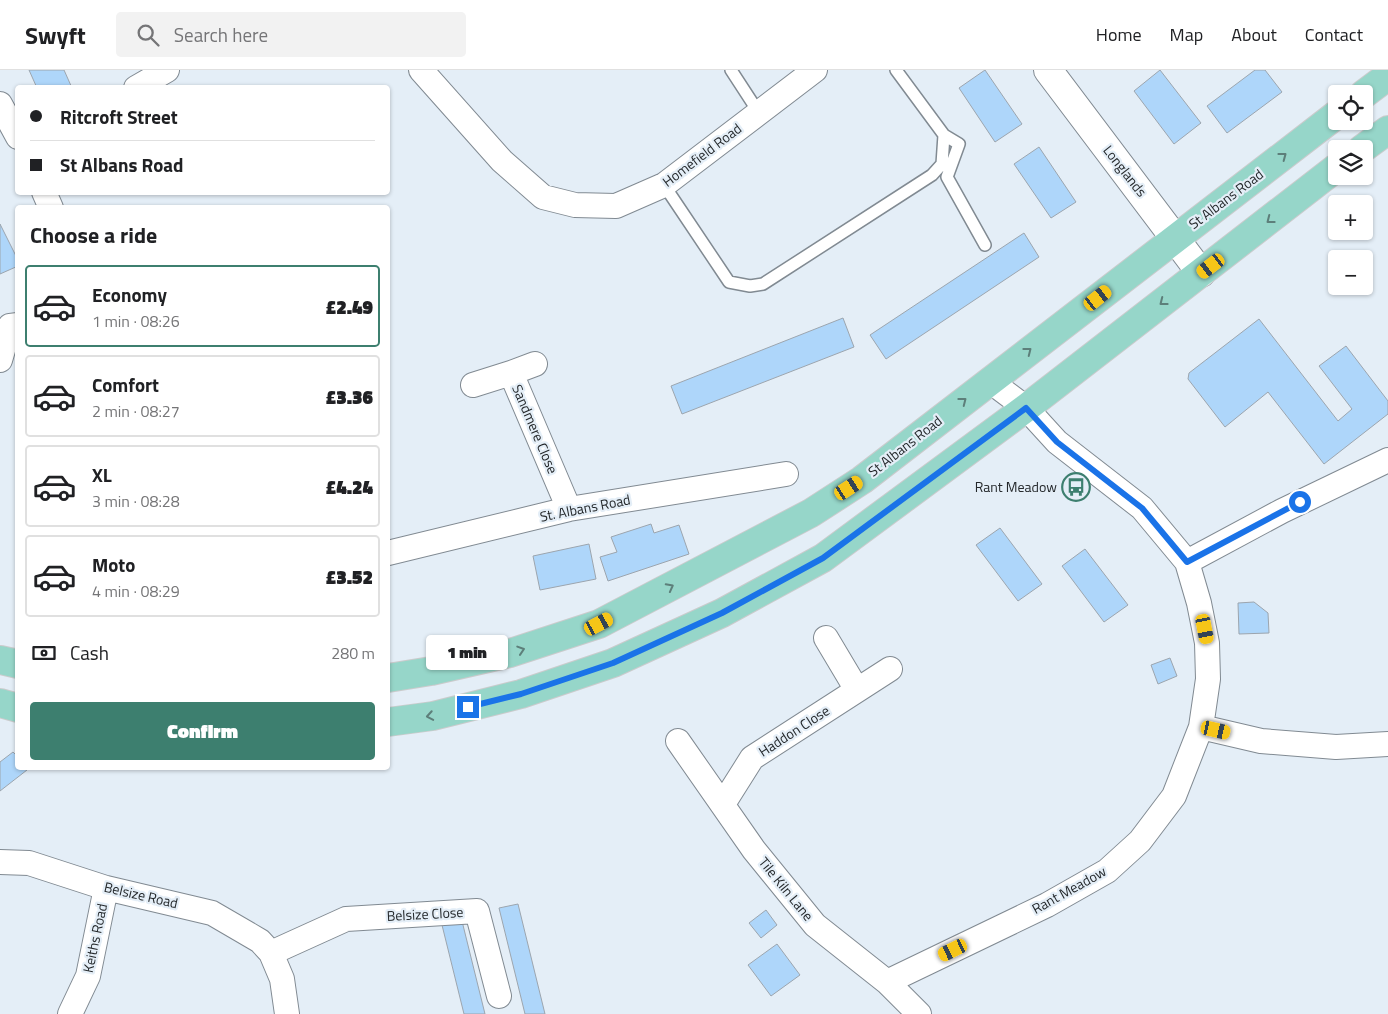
<!DOCTYPE html>
<meta charset="utf-8">
<style>
body{margin:0;font-family:"Titillium Web",sans-serif;background:#f2f2f2;color:#202124;height:100vh;display:flex;flex-direction:column;font-size:19px;white-space:nowrap}
*{box-sizing:border-box;margin:0}
p{font-size:16px;color:#757577}
.icon{flex:none;width:28px;height:28px;fill:none;stroke:currentColor;stroke-width:2;stroke-linecap:round;stroke-linejoin:round}
.map{position:relative;flex:1;overflow:hidden}
.drawer{position:absolute;left:15px;top:135px;width:375px;height:565px;display:flex;flex-direction:column;background:#fff;border-radius:5px;box-shadow:0 1px 4px #0004}
.drawer>*{flex:none}
.guide{position:absolute;left:15px;top:15px;width:375px;height:110px;border-radius:5px;box-shadow:0 1px 4px #0004;display:grid;align-content:center;height:110px;padding:0 15px;background:#fff}
.controls{position:absolute;left:1328px;top:15px;display:grid;gap:10px}
.controls a{display:grid;place-items:center;width:45px;height:45px;border-radius:5px;background:#fff;box-shadow:0 1px 4px #0004;font-size:25px}
.end{position:absolute;width:22px;height:22px;margin:-11px;border:6px solid #1a73e8;background:#fff;box-shadow:0 0 0 2px #fff}
.from{border-radius:50%}
.bubble{position:absolute;height:35px;border-radius:5px;background:#fff;box-shadow:0 1px 4px #0004;font-size:16px;font-weight:800;line-height:35px;text-align:center}
.car{position:absolute;width:15px;height:30px;margin:-15px -8px;border-radius:6px;box-shadow:0 0 4px 1px #0007;background:linear-gradient(#f5c518 24%,#345 0 40%,#f5c518 0 76%,#345 0 86%,#f5c518 0)}
.guide b{display:flex;align-items:center;gap:18px;height:48px;font-size:19px}
.guide b+b{border-top:1px solid #e0e0e0}
.guide i{width:12px;height:12px;background:#202124}
ul{padding:0;list-style:none}
li{display:flex;align-items:center;gap:15px;height:82px;margin:0 10px 8px;padding:0 5px;border:2px solid #e0e0e0;border-radius:5px}
li div{flex:1}
li b{display:block;font-size:19px}
li em{font-style:normal;font-weight:800}
li.current{border-color:#3d7f6f}
li>.icon{width:45px;height:45px;stroke-width:1.5}
h2{padding:0 15px;font-size:22px;line-height:60px}
.pay{display:flex;align-items:center;gap:12px;height:55px;padding:0 15px;font-size:19px}
.pay p{margin-inline-start:auto}
.action{display:flex;gap:10px;margin-top:auto;padding:10px 15px}
.action a{flex:1;height:58px;border-radius:5px;background:#3d7f6f;color:#fff;font-size:20px;font-weight:800;line-height:58px;text-align:center}
header{display:flex;align-items:center;gap:30px;box-sizing:border-box;height:70px;padding:0 25px;background:#fff;border-bottom:1px solid #e0e0e0}
header strong{font-size:24px}
nav{display:flex;gap:28px;margin-inline-start:auto;font-size:18px}
.search{width:350px;height:45px;background:#f2f2f2;display:flex;align-items:center;gap:12px;box-sizing:border-box;padding:0 18px;border-radius:5px;color:#757577;font-size:19px}
.map>svg:first-child{display:block}
.building{fill:#aed6fa;stroke:#9ca5ae}
.lines{fill:none;stroke-linecap:round;stroke-linejoin:round}
.service-casing{stroke:#818a92;stroke-width:14}
.minor-casing{stroke:#818a92;stroke-width:26}
.tertiary-casing{stroke:#818a92;stroke-width:30}
.primary-casing{stroke:#cacbcc;stroke-width:30}
.service{stroke:#fff;stroke-width:11}
.minor{stroke:#fff;stroke-width:24}
.tertiary{stroke:#fff;stroke-width:28}
.primary{stroke:#96d6c9;stroke-width:28}
.oneway{stroke:#5d7f7a}
.route{stroke:#1a73e8;stroke-width:6}
.labels{text-anchor:middle;stroke-width:4.5;stroke-linejoin:round;paint-order:stroke}
.street-label{font-size:14px;fill:#24282b;stroke:#e4eef7}
.poi-label{font-size:14px;fill:#24282b;stroke:#e4eef7;text-anchor:end}
</style>
<header>
<strong>Swyft</strong>
<div class="search"><svg class="icon" aria-label="search" viewBox="0 0 24 24"><circle cx="10" cy="10" r="6"/><path d="M15 15l6 6"/></svg>Search here</div>
<nav><a>Home</a><a>Map</a><a>About</a><a>Contact</a></nav>
</header>
<div class="map">
<svg width="1388" height="944" viewBox="0 0 1388 944">
<rect width="100%" height="100%" fill="#e4eef7"/>
<path class="building" d="M29 0H64L72 18H37Z
M985 0 1022 54 995 72 959 18Z
M1160 0 1201 53 1174 74 1134 21Z
M1255 0H1265L1282 22 1227 63 1207 36Z
M1039 77 1076 132 1051 148 1014 94Z
M0 154 18 190V196L0 204Z
M1024 163 1039 187 886 289 870 265Z
M843 248 854 277 682 344 671 316Z
M1259 249 1338 351 1352 339 1319 296 1346 276 1388 331V344L1324 394 1268 322 1225 357 1188 309 1189 303Z
M651 454 654 463 679 455 689 484 608 511 600 487 617 482 611 467Z
M1000 458 1042 514 1018 531 976 475Z
M589 474 596 509 540 520 533 486Z
M1085 479 1128 535 1104 552 1062 496Z
M1254 532 1268 543 1269 563 1239 564 1238 533Z
M1170 588 1177 606 1158 614 1151 595Z
M13 682 18 687V698L27 700 0 721V692Z
M518 834 545 944H525L499 838Z
M766 840 777 855 761 868 749 853Z
M461 847 485 944H464L441 851Z
M777 874 800 905 771 926 748 895Z"/>
<g class="lines">
<defs>
<path id="service" d="M731 0 759 43
M944 65 959 74 947 107 985 175
M664 115 729 212 750 216 763 214 932 105 942 94 944 65 896 0"/>
<path id="minor" d="M421 0 502 91 543 127 575 135 616 136 664 115 815 0
M136 18 167 0
M0 34 18 67
M44 122 51 138
M0 290 10 256 18 255
M535 294 511 303 569 439
M473 315 511 303
M388 483 569 439 786 404
M1187 492 1282 441 1388 390
M826 568 857 620
M1201 657 1261 671 1336 677 1388 674
M678 671 754 780 815 855 887 912 919 944
M723 734 752 688 890 599
M0 792 29 793 106 818 212 843 260 871 271 883 346 849 477 841 499 926
M271 883 282 909 287 944
M887 912 1047 835 1107 801 1140 771 1174 726 1201 657 1208 609 1207 573 1199 533 1187 492 1142 438 1057 372 1026 338 990 311
M70 944 88 906 106 818"/>
<path id="tertiary" d="M1048 0 1201 203"/>
<path id="primary" d="M1364 24 1388 6
M1362 79 1388 60
M0 590 18 594
M388 608 431 601 510 583 599 554 811 443 862 410 1336 45
M0 633 18 638
M388 652 433 646 521 624 613 593 722 543 823 488 1026 338 1336 98"/>
</defs>
<use href="#service" class="service-casing"/>
<use href="#minor" class="minor-casing"/>
<use href="#tertiary" class="tertiary-casing"/>
<use href="#primary" class="primary-casing"/>
<use href="#service" class="service"/>
<use href="#minor" class="minor"/>
<use href="#tertiary" class="tertiary"/>
<use href="#primary" class="primary"/>
</g>
<defs><path id="oneway-chevron" d="M-2-3.5L2.5 0L-2 3.5" fill="none" stroke-width="1.6" stroke-linecap="round" stroke-linejoin="round" transform="scale(1.25)"/></defs>
<g class="oneway">
<use href="#oneway-chevron" transform="translate(1283 86) rotate(-37)"/>
<use href="#oneway-chevron" transform="translate(1270 150) rotate(142)"/>
<use href="#oneway-chevron" transform="translate(1163 232) rotate(142)"/>
<use href="#oneway-chevron" transform="translate(1028 281) rotate(-38)"/>
<use href="#oneway-chevron" transform="translate(963 331) rotate(-38)"/>
<use href="#oneway-chevron" transform="translate(670 517) rotate(-28)"/>
<use href="#oneway-chevron" transform="translate(521 580) rotate(-18)"/>
<use href="#oneway-chevron" transform="translate(430 646) rotate(170)"/>
</g>
<g class="lines">
<path class="route" d="M468 637 521 624 613 593 722 543 823 488 1026 338 1057 372 1142 438 1187 492 1300 432"/>
</g>
<defs>
<symbol id="bus-ring" viewBox="-11 -11 22 22"><circle r="9.5" fill="#e4eef7" stroke="#3d7f6f" stroke-width="1.5"/><path d="M-5-6H5V4H4V6H2V4H-2V6H-4V4H-5ZM-3.5-4V0h7V-4ZM-3.5 1.2v1.5H-2V1.2ZM2 1.2v1.5H3.5V1.2Z" fill="#3d7f6f"/></symbol>
</defs>
<g fill-rule="evenodd">
<use href="#bus-ring" x="1060" y="401" width="32" height="32"/>
</g>
<g class="labels">
<g class="street-label">
<text transform="translate(702 85) rotate(-37)" y="5">Homefield Road</text>
<text transform="translate(1125 101) rotate(52)" y="5">Longlands</text>
<text transform="translate(1226 129) rotate(-37)" y="5">St Albans Road</text>
<text transform="translate(535 359) rotate(67)" y="5">Sandmere Close</text>
<text transform="translate(905 376) rotate(-38)" y="5">St Albans Road</text>
<text transform="translate(585 438) rotate(-11)" y="5">St. Albans Road</text>
<text transform="translate(794 661) rotate(-33)" y="5">Haddon Close</text>
<text transform="translate(786 819) rotate(51)" y="5">Tile Kiln Lane</text>
<text transform="translate(1069 820) rotate(-29)" y="5">Rant Meadow</text>
<text transform="translate(141 825) rotate(13)" y="5">Belsize Road</text>
<text transform="translate(425 844) rotate(-3)" y="5">Belsize Close</text>
<text transform="translate(95 868) rotate(-78)" y="5">Keiths Road</text>
</g>
<g class="poi-label">
<text x="1057" y="422">Rant Meadow</text>
</g>
</g>
</svg>
<div class="controls">
<a><svg class="icon" aria-label="locate" viewBox="0 0 24 24"><circle cx="12" cy="12" r="6"/><path d="M12 2v4M12 18v4M2 12h4M18 12h4"/></svg></a>
<a><svg class="icon" aria-label="layers" viewBox="0 0 24 24"><path d="M12 4l9 5-9 5-9-5zM3 14l9 5 9-5"/></svg></a>
<a>+</a>
<a>−</a>
</div>
<i class="end from" style="left:1300px;top:432px"></i>
<i class="end" style="left:468px;top:637px"></i>
<div class="bubble" style="left:426px;top:565px;width:82px">1 min</div>
<i class="car" style="left:1211px;top:196px;rotate:233deg"></i>
<i class="car" style="left:1098px;top:228px;rotate:52deg"></i>
<i class="car" style="left:849px;top:418px;rotate:57deg"></i>
<i class="car" style="left:599px;top:554px;rotate:62deg"></i>
<i class="car" style="left:1205px;top:559px;rotate:169deg"></i>
<i class="car" style="left:1216px;top:660px;rotate:103deg"></i>
<i class="car" style="left:953px;top:880px;rotate:244deg"></i>
<div class="guide">
<b><i class="from"></i>Ritcroft Street</b>
<b><i></i>St Albans Road</b>
</div>
<section class="drawer">
<h2>Choose a ride</h2>
<ul>
<li class="current"><svg class="icon" aria-label="car" viewBox="0 0 24 24"><path d="M5 17H2v-5l4-1 3-4h7l3 4 3 1v5h-3M9 17h6M6 11h13"/><circle cx="7" cy="17" r="2"/><circle cx="17" cy="17" r="2"/></svg><div><b>Economy</b><p>1 min · 08:26</p></div><em>£2.49</em></li>
<li><svg class="icon" aria-label="car" viewBox="0 0 24 24"><path d="M5 17H2v-5l4-1 3-4h7l3 4 3 1v5h-3M9 17h6M6 11h13"/><circle cx="7" cy="17" r="2"/><circle cx="17" cy="17" r="2"/></svg><div><b>Comfort</b><p>2 min · 08:27</p></div><em>£3.36</em></li>
<li><svg class="icon" aria-label="car" viewBox="0 0 24 24"><path d="M5 17H2v-5l4-1 3-4h7l3 4 3 1v5h-3M9 17h6M6 11h13"/><circle cx="7" cy="17" r="2"/><circle cx="17" cy="17" r="2"/></svg><div><b>XL</b><p>3 min · 08:28</p></div><em>£4.24</em></li>
<li><svg class="icon" aria-label="car" viewBox="0 0 24 24"><path d="M5 17H2v-5l4-1 3-4h7l3 4 3 1v5h-3M9 17h6M6 11h13"/><circle cx="7" cy="17" r="2"/><circle cx="17" cy="17" r="2"/></svg><div><b>Moto</b><p>4 min · 08:29</p></div><em>£3.52</em></li>
</ul>
<div class="pay"><svg class="icon" aria-label="cash" viewBox="0 0 24 24"><path d="M3 7h18v10H3z"/><circle cx="12" cy="12" r="2"/></svg>Cash<p>280 m</p></div>
<div class="action"><a>Confirm</a></div>
</section>
</div>
